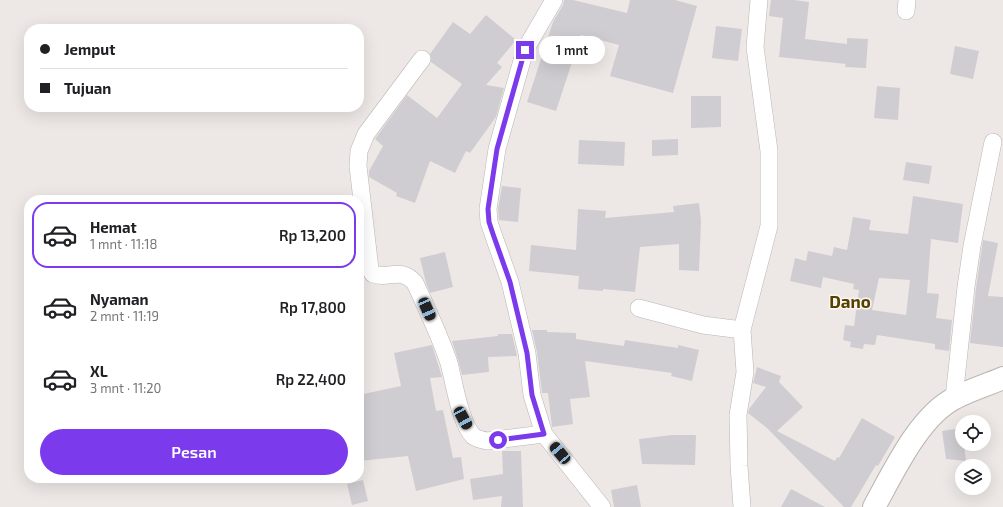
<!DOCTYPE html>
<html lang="id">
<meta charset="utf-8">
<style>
body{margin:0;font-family:"Exo 2",sans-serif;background:#f2f2f2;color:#202124;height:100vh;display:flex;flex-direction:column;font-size:15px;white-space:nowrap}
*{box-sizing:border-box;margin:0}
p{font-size:13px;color:#757577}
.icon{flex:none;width:22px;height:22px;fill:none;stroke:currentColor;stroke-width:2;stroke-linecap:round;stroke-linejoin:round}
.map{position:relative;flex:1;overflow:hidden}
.side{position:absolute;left:24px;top:195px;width:340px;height:288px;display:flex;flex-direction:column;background:#fff;border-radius:16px;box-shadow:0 4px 16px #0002}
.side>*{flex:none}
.top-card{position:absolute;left:24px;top:24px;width:340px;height:88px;border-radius:16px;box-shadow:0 4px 16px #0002;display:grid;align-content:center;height:88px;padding:0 16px;background:#fff}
.controls{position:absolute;left:955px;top:415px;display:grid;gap:8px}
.controls a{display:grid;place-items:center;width:36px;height:36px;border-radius:50%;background:#fff;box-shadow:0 4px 16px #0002;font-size:20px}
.end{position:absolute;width:18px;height:18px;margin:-9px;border:5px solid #7c3aed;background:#fff;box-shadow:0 0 0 2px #fff}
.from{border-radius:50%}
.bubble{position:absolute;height:28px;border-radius:14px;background:#fff;box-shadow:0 4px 16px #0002;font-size:13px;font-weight:600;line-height:28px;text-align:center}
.car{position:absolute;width:12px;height:24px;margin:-12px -6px;border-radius:5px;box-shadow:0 0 3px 1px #0007;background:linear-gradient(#222 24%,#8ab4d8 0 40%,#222 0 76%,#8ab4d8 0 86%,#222 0)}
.top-card b{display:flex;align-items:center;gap:14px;height:38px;font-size:15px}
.top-card b+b{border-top:1px solid #e0e0e0}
.top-card i{width:10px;height:10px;background:#202124}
ul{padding:7px 0 0;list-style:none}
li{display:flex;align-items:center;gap:12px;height:66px;margin:0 8px 6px;padding:0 8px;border:2px solid transparent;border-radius:16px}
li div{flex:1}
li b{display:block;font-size:15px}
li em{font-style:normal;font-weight:600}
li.active{border-color:#7c3aed}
li>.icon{width:36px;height:36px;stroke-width:1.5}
.action{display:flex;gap:8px;margin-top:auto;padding:8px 16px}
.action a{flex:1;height:46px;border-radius:24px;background:#7c3aed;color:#fff;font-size:16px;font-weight:600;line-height:46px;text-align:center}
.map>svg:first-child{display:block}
.building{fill:#d0cdd2;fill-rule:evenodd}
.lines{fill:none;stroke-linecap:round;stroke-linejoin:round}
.street-casing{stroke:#bab5b1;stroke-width:18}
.secondary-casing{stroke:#bab5b1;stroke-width:24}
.street{stroke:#fff;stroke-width:17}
.secondary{stroke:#fff;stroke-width:22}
.route{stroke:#7c3aed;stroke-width:5}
.labels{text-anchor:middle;stroke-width:3;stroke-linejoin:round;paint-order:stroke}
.quarter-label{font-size:17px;font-weight:bold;fill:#544100;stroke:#fbf6f2}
</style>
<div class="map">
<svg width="1003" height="507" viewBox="0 0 1003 507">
<rect width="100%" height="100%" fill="#ede8e5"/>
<path class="building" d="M564 0H573L627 13 630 0H675L697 6 673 93 610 76 619 45 581 35 556 111 527 102 553 22 563 5Z
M771 0H794L809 2 805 39 847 44V38L868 39 866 68 845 67 846 64 779 57 783 18 769 16Z
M486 15 516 40 497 63 502 67 486 85 504 88 496 117 470 153 466 151 455 173 430 161 415 203 396 196 397 193 369 177V171L383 146 375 139 407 95 437 118 462 84 431 62 430 54 453 22 470 34Z
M716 26 742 29 738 61 712 58Z
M955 46 979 51 973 79 950 74Z
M877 86 900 88 898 120 874 118Z
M691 96H721V127L691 128Z
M678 139V155L652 156V140Z
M579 140 625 142 624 166 578 164Z
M906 162 932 166 929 184 903 180Z
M502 186 521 188 518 222 499 220 498 209Z
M913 196 963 204 958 243 931 239 927 293 939 294 936 318 952 320 949 351 935 349V344L877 335 875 345 864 344 863 349 850 347 851 342 843 340 845 325 854 326 859 290 853 289 854 284 823 277 821 288 790 281 795 258 806 261 808 251 832 256 834 247 847 250 853 217 871 220 869 230 908 234ZM879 278 910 280 906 315 872 310Z
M699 203 701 221 699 271 679 270V244L640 247 635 292 603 289V291L578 289 579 276 529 271 531 245 576 250 578 209 606 211 605 218 674 212 673 206Z
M983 240 998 243 988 296 1003 297V347L970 343 976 288Z
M445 252 453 287 430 293 426 283 420 258Z
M532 330H547V332L576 333V339L624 346 625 340 678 348V345L699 350 692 381 671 376 672 373 585 361 590 397 570 399 573 424 552 427 548 393H542L537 352Z
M498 334H512L517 356 488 357 489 372 462 375 458 360 452 341 498 336Z
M432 345 442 377 430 378 436 411 443 410 453 458 461 457 464 479 416 491 408 456 359 461V395L401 386 394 353Z
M757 367 781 376 779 382 803 407 777 431 835 461 837 457 839 458 862 418 895 437 878 466 876 465 851 507H844L767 428 748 413 749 409 766 387 753 383Z
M962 428V444H964L966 461 946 459 942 431Z
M672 435H696L695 465 642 464 639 439Z
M502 451H521L523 507H501L502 496 473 500 470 479 503 474Z
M363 480 368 501 352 505 347 484Z
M637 485 641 507H614L611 490Z
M791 489 825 507H781Z"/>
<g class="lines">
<defs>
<path id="street" d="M906 11 907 0
M422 59 366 134 359 151 358 166 370 269 373 274C388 280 400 266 415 283 427 309 440 336 449 363 454 382 460 422 473 436 477 439 482 440 487 441L544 434 602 507
M639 308 703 325 742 330 745 372 738 415 739 466 742 507
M742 330 769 226V151L755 47 759 0
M954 398 966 287 972 246 993 142
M544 434 532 395 527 353 510 282 493 234 489 222 488 209 497 149 525 50 554 0"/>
<path id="secondary" d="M874 507C893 473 919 416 955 398 970 390 987 385 1003 378"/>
</defs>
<use href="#street" class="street-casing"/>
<use href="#secondary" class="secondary-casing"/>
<use href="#street" class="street"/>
<use href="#secondary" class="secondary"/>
</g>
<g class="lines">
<path class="route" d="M498 440 544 434 532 395 527 353 510 282 493 234 489 222 488 209 497 149 525 50"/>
</g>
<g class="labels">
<g class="quarter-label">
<text x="850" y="308">Dano</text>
</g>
</g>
</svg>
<div class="controls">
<a><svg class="icon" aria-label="locate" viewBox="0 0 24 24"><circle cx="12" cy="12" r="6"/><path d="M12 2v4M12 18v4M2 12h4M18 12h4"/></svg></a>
<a><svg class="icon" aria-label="layers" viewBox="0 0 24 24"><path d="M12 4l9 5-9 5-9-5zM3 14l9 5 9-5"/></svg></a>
</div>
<i class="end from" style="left:498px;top:440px"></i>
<i class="end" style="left:525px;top:50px"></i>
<div class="bubble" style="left:539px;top:36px;width:66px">1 mnt</div>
<i class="car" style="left:427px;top:309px;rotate:156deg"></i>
<i class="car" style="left:463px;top:418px;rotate:151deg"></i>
<i class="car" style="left:560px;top:453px;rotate:320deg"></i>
<div class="top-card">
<b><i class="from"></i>Jemput</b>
<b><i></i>Tujuan</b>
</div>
<section class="side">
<ul>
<li class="active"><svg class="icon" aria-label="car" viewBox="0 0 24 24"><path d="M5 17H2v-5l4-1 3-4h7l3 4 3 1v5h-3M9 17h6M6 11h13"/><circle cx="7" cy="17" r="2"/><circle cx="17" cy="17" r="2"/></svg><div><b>Hemat</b><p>1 mnt · 11:18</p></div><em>Rp 13,200</em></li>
<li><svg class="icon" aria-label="car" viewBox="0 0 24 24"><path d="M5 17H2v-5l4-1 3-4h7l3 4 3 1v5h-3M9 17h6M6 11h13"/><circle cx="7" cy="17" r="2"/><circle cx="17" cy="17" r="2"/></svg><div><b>Nyaman</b><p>2 mnt · 11:19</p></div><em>Rp 17,800</em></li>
<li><svg class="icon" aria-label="car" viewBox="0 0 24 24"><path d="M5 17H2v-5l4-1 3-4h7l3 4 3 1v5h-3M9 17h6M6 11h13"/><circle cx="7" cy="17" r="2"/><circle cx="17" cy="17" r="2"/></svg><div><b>XL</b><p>3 mnt · 11:20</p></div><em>Rp 22,400</em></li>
</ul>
<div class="action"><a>Pesan</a></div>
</section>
</div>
